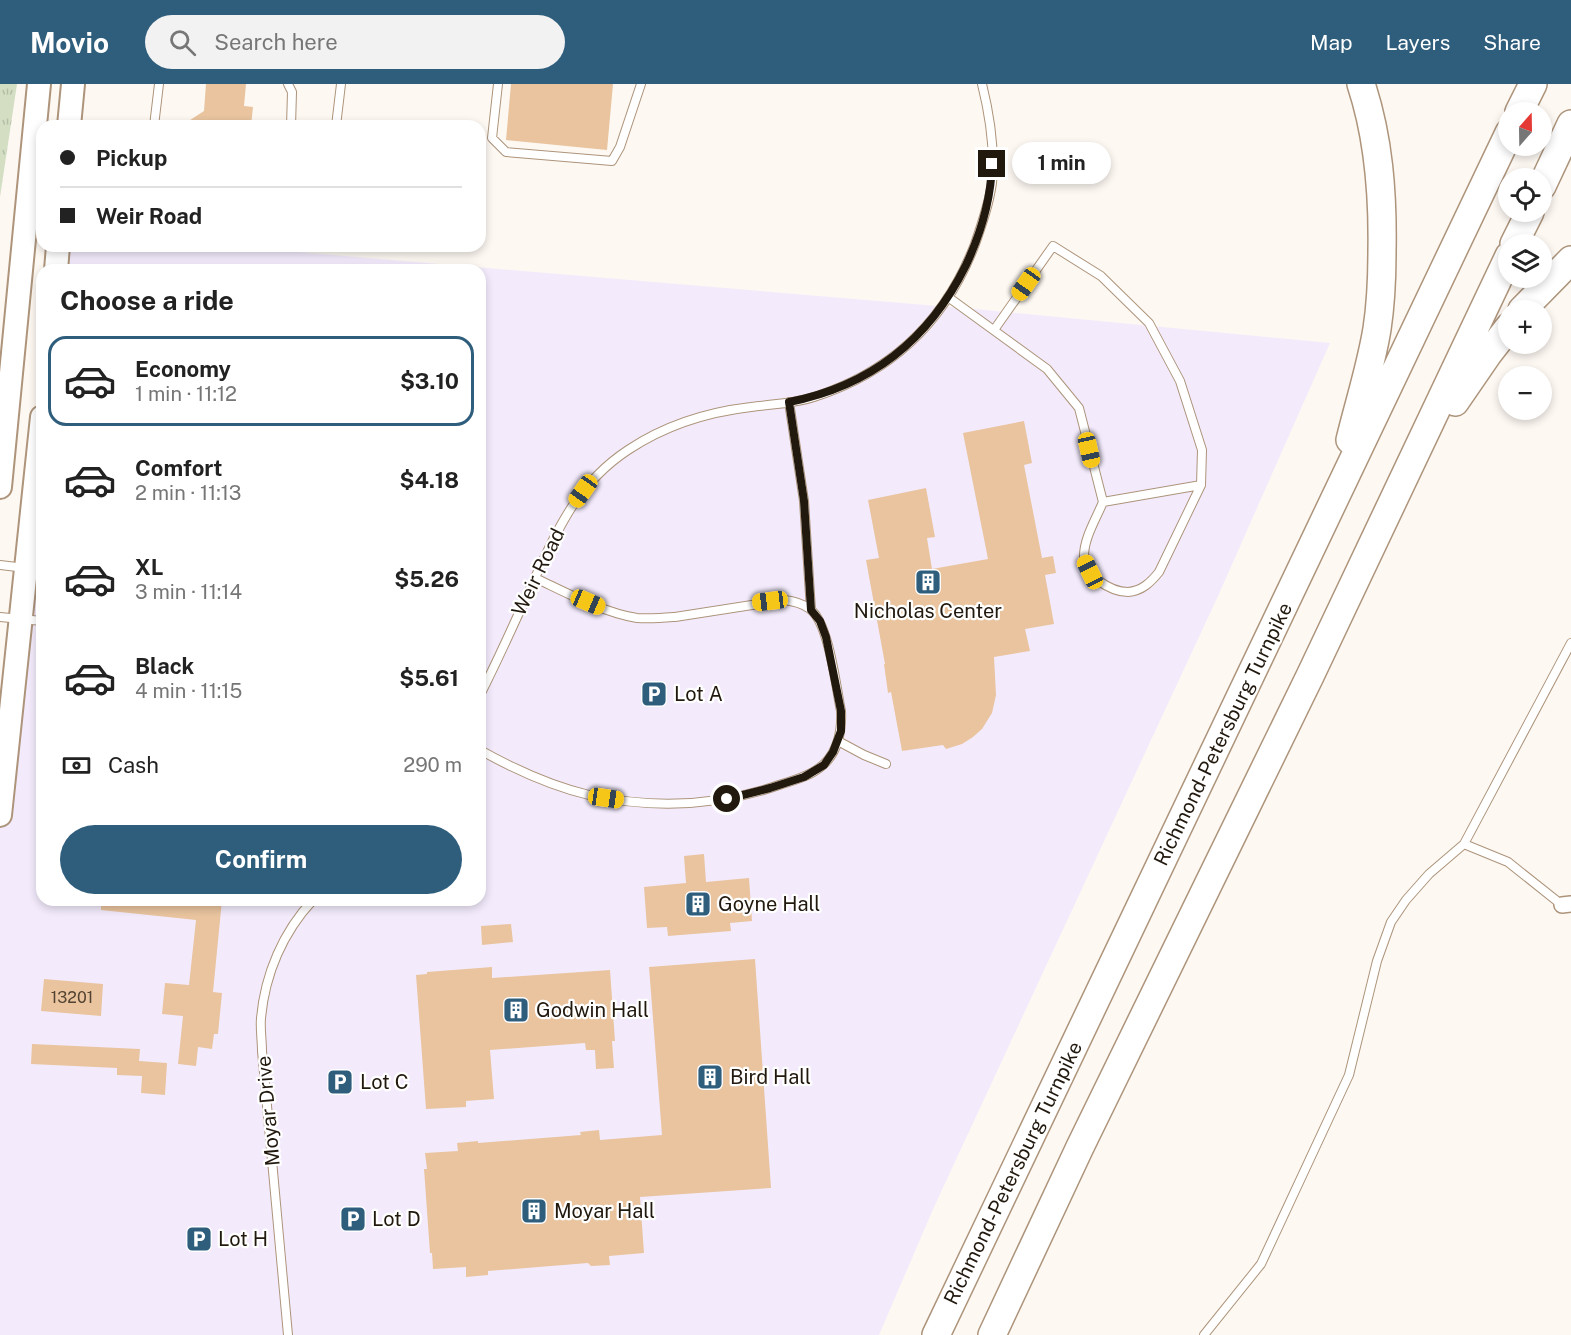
<!DOCTYPE html>
<meta charset="utf-8">
<style>
body{margin:0;font-family:"Public Sans",sans-serif;background:#f2f2f2;color:#222;height:100vh;display:flex;flex-direction:column;font-size:22px;white-space:nowrap}
*{box-sizing:border-box;margin:0}
p{font-size:20px;color:#767676}
.icon{flex:none;width:33px;height:33px;fill:none;stroke:currentColor;stroke-width:2;stroke-linecap:round;stroke-linejoin:round}
.map{position:relative;flex:1;overflow:hidden}
.details{position:absolute;left:36px;top:180px;width:450px;height:642px;display:flex;flex-direction:column;background:#fff;border-radius:18px;box-shadow:0 3px 9px #0003}
.details>*{flex:none}
.hud{position:absolute;left:36px;top:36px;width:450px;height:132px;border-radius:18px;box-shadow:0 3px 9px #0003;display:grid;align-content:center;height:132px;padding:0 24px;background:#fff}
.needle{width:39px;rotate:20deg}
.tools{position:absolute;left:1498px;top:18px;display:grid;gap:12px}
.tools a{display:grid;place-items:center;width:54px;height:54px;border-radius:50%;background:#fff;box-shadow:0 3px 9px #0003;font-size:30px}
.end{position:absolute;width:27px;height:27px;margin:-14px;border:8px solid #21180e;background:#fff;box-shadow:0 0 0 3px #fff}
.from{border-radius:50%}
.bubble{position:absolute;height:42px;border-radius:21px;background:#fff;box-shadow:0 3px 9px #0003;font-size:20px;font-weight:700;line-height:42px;text-align:center}
.car{position:absolute;width:18px;height:36px;margin:-18px -9px;border-radius:8px;box-shadow:0 0 4px 2px #0007;background:linear-gradient(#f5c518 24%,#345 0 40%,#f5c518 0 76%,#345 0 86%,#f5c518 0)}
.hud b{display:flex;align-items:center;gap:21px;height:57px;font-size:22px}
.hud b+b{border-top:2px solid #e0e0e0}
.hud i{width:15px;height:15px;background:#222}
ul{padding:0;list-style:none}
li{display:flex;align-items:center;gap:18px;height:90px;margin:0 12px 9px;padding:0 12px;border:3px solid transparent;border-radius:18px}
li div{flex:1}
li b{display:block;font-size:22px}
li em{font-style:normal;font-weight:700}
li.active{border-color:#2f5e7d}
li>.icon{width:54px;height:54px;stroke-width:1.5}
h2{padding:0 24px;font-size:27px;line-height:72px}
.pay{display:flex;align-items:center;gap:15px;height:66px;padding:0 24px;font-size:22px}
.pay p{margin-inline-start:auto}
.action{display:flex;gap:12px;margin-top:auto;padding:12px 24px}
.action a{flex:1;height:69px;border-radius:36px;background:#2f5e7d;color:#fff;font-size:24px;font-weight:700;line-height:69px;text-align:center}
header{display:flex;align-items:center;gap:36px;box-sizing:border-box;height:84px;padding:0 30px;background:#2f5e7d;color:#fff}
header strong{font-size:28px}
nav{display:flex;gap:33px;margin-inline-start:auto;font-size:21px}
.search{width:420px;height:54px;background:#f2f2f2;display:flex;align-items:center;gap:15px;box-sizing:border-box;padding:0 21px;border-radius:33px;color:#767676;font-size:22px}
.map>svg:first-child{display:block}
.education{fill:#f3ebfc}
.grass{fill:url(#grass-tufts)}
.building{fill:#e9c49f}
.lines{fill:none;stroke-linecap:round;stroke-linejoin:round}
.lane-casing{stroke:#ad947b;stroke-width:10}
.street-casing{stroke:#ad947b;stroke-width:18}
.primary-casing{stroke:#ad947b;stroke-width:26}
.highway-casing{stroke:#ad947b;stroke-width:30}
.lane{stroke:#fff;stroke-width:8}
.street{stroke:#fff;stroke-width:15}
.primary{stroke:#fff;stroke-width:22}
.highway{stroke:#fff;stroke-width:27}
.route{stroke:#21180e;stroke-width:8}
.labels{text-anchor:middle;stroke-width:4.5;stroke-linejoin:round;paint-order:stroke}
.number-label{font-size:16px;fill:#534332}
.street-label{font-size:20px;fill:#21180e;stroke:#fff}
.poi-label{font-size:20px;fill:#21180e;stroke:#fff;text-anchor:start}
</style>
<header>
<strong>Movio</strong>
<div class="search"><svg class="icon" aria-label="search" viewBox="0 0 24 24"><circle cx="10" cy="10" r="6"/><path d="M15 15l6 6"/></svg>Search here</div>
<nav><a>Map</a><a>Layers</a><a>Share</a></nav>
</header>
<div class="map">
<svg width="1571" height="1251" viewBox="0 0 1571 1251">
<defs>
<pattern id="grass-tufts" width="24" height="20" patternUnits="userSpaceOnUse" patternTransform="scale(1.5)"><rect width="24" height="20" fill="#d3dec3"/><path d="M3 7l-1-3M5 7V3M7 7l1-3M15 17l-1-3M17 17v-4M19 17l1-3" fill="none" stroke="#b5bea6"/></pattern>
</defs>
<rect width="100%" height="100%" fill="#fdf8f2"/>
<path class="education" d="M59 162H226L985 226 1330 259 1218 512 934 1123 879 1251H0V668L42 323V816H480V186H57Z"/>
<path class="grass" d="M0 0H17L0 113Z"/>
<path class="building" d="M206 0H246L244 22 253 23 251 42H181L204 27Z
M511 0H613L607 66 506 56Z
M1024 337 1032 379 1024 381 1042 474 1053 472 1056 489 1045 491 1054 540 1025 545 1030 567 994 573 996 611 992 629 982 645 973 653 962 660 946 665 943 661 902 667 891 608 888 609 884 580H885L866 476 879 474 868 416 926 404 935 453 927 454 932 485 988 475 963 349Z
M704 770 706 798 749 794 752 837 730 839 731 847 668 852 667 843 647 844 644 803 686 799 684 772Z
M101 816H222L213 908 222 909 218 950H214L212 965 198 963 196 982 178 980 183 932 162 930 165 899 189 901 196 836 101 826Z
M511 840 513 858 482 861 481 842Z
M755 875 771 1104 640 1113 644 1169 609 1172 610 1181 591 1182 588 1179 488 1187V1191L466 1193V1183L433 1185 432 1169H430L424 1085H427L425 1069 458 1067 457 1059 478 1057V1059L581 1051 580 1048 599 1046 600 1056 662 1051 649 883Z
M492 883V894L610 886 615 957H612L614 984 596 985 595 966H586L585 959 490 966 494 1015 466 1017V1023L426 1025 416 891 427 890V888Z
M44 895 103 900 101 932 41 927Z
M32 960 140 965 139 977 167 979 165 1011 141 1009 142 992 117 991V984L31 980Z"/>
<g class="lines">
<defs>
<path id="lane" d="M288 0 292 8 291 42
M498 0 492 54 506 68 612 77 620 63 641 0
M154 42 159 0
M336 42 341 0
M948 213 1047 285 1079 324 1103 418 1201 401 1202 366 1180 297 1149 239 1101 192 1053 162 994 246
M789 318 804 417 811 526
M1103 418C1096 435 1084 454 1084 472 1083 491 1111 508 1128 508 1142 507 1151 498 1159 488L1201 401
M0 481 42 486
M0 533 42 537
M480 611C499 574 516 535 534 496 558 444 578 399 628 366 664 342 708 328 751 323 772 320 793 320 814 313 892 288 946 236 975 160 982 140 989 120 992 99 995 66 990 32 982 0
M838 657 864 671 886 680
M480 666C514 685 551 702 589 711 654 725 720 722 782 700 796 696 812 691 823 681 838 668 842 646 841 627 836 603 829 539 810 525 802 519 793 517 784 516L675 533C662 534 650 535 637 534 604 529 565 508 535 494
M1464 760 1571 559
M288 1251 262 967C262 956 260 945 261 934 265 890 283 848 313 816
M1204 1251 1261 1180 1349 991 1377 877 1391 838 1406 816 1429 790 1464 760 1508 778 1562 821"/>
<path id="street" d="M1562 821 1571 820"/>
<path id="primary" d="M69 42 73 0
M56 186 58 162
M0 403 39 0
M0 731 42 333"/>
<path id="highway" d="M1519 28 1533 0
M1542 102 1571 40
M1514 160 1530 128
M1522 226 1571 176
M1455 318 1488 270 1509 243
M1350 356C1359 319 1371 282 1377 245 1381 219 1382 193 1382 167 1383 110 1379 54 1361 0
M936 1251 1509 49
M992 1251 1080 1063 1310 592 1509 172"/>
</defs>
<use href="#lane" class="lane-casing"/>
<use href="#street" class="street-casing"/>
<use href="#primary" class="primary-casing"/>
<use href="#highway" class="highway-casing"/>
<use href="#lane" class="lane"/>
<use href="#street" class="street"/>
<use href="#primary" class="primary"/>
<use href="#highway" class="highway"/>
</g>
<g class="lines">
<path class="route" d="M727 715 770 704 804 693 824 681 833 668 841 647V627L826 553 820 537 811 526 804 417 789 318C871 302 929 256 966 181 981 149 991 116 992 80"/>
</g>
<defs>
<symbol id="building-square" viewBox="-11 -11 22 22"><rect x="-9" y="-9" width="18" height="18" rx="4" fill="#2f5e7d" stroke="#fff"/><path d="M-4-6H4V6H1V3H-1V6H-4ZM-2.5-4.3h1.7v1.8h-1.7ZM.8-4.3h1.7v1.8H.8ZM-2.5-1h1.7V.8h-1.7ZM.8-1h1.7V.8H.8Z" fill="#fff"/></symbol>
<symbol id="parking-square" viewBox="-11 -11 22 22"><rect x="-9" y="-9" width="18" height="18" rx="4" fill="#2f5e7d" stroke="#fff"/><path d="M-3.5-5.5H1a3.5 3.5 0 0 1 0 7H-1V5.5H-3.5ZM-1-3.4V-.6H.8a1.4 1.4 0 0 0 0-2.8Z" fill="#fff"/></symbol>
</defs>
<g fill-rule="evenodd">
<use href="#building-square" x="913" y="483" width="30" height="30"/>
<use href="#parking-square" x="639" y="595" width="30" height="30"/>
<use href="#building-square" x="683" y="805" width="30" height="30"/>
<use href="#building-square" x="501" y="911" width="30" height="30"/>
<use href="#building-square" x="695" y="978" width="30" height="30"/>
<use href="#parking-square" x="325" y="983" width="30" height="30"/>
<use href="#building-square" x="519" y="1112" width="30" height="30"/>
<use href="#parking-square" x="338" y="1120" width="30" height="30"/>
<use href="#parking-square" x="184" y="1140" width="30" height="30"/>
</g>
<g class="labels">
<g class="number-label">
<text x="72" y="919">13201</text>
</g>
<g class="street-label">
<text transform="translate(538 488) rotate(-64)" y="7">Weir Road</text>
<text transform="translate(1223 650) rotate(-64)" y="7">Richmond-Petersburg Turnpike</text>
<text transform="translate(268 1027) rotate(-95)" y="7">Moyar Drive</text>
<text transform="translate(1013 1089) rotate(-64)" y="7">Richmond-Petersburg Turnpike</text>
</g>
<g class="poi-label">
<text x="928" y="534" text-anchor="middle">Nicholas Center</text>
<text x="674" y="617">Lot A</text>
<text x="718" y="827">Goyne Hall</text>
<text x="536" y="933">Godwin Hall</text>
<text x="730" y="1000">Bird Hall</text>
<text x="360" y="1005">Lot C</text>
<text x="554" y="1134">Moyar Hall</text>
<text x="372" y="1142">Lot D</text>
<text x="218" y="1162">Lot H</text>
</g>
</g>
</svg>
<div class="tools">
<a><svg class="needle" viewBox="-14 -14 28 28"><path d="M0-13l5 13h-10z" fill="#e53935"/><path d="M0 13l5-13h-10z" fill="#767676"/></svg></a>
<a><svg class="icon" aria-label="locate" viewBox="0 0 24 24"><circle cx="12" cy="12" r="6"/><path d="M12 2v4M12 18v4M2 12h4M18 12h4"/></svg></a>
<a><svg class="icon" aria-label="layers" viewBox="0 0 24 24"><path d="M12 4l9 5-9 5-9-5zM3 14l9 5 9-5"/></svg></a>
<a>+</a>
<a>−</a>
</div>
<i class="end from" style="left:727px;top:715px"></i>
<i class="end" style="left:992px;top:80px"></i>
<div class="bubble" style="left:1012px;top:58px;width:99px">1 min</div>
<i class="car" style="left:1026px;top:200px;rotate:215deg"></i>
<i class="car" style="left:1089px;top:366px;rotate:167deg"></i>
<i class="car" style="left:583px;top:407px;rotate:215deg"></i>
<i class="car" style="left:1090px;top:488px;rotate:334deg"></i>
<i class="car" style="left:770px;top:517px;rotate:263deg"></i>
<i class="car" style="left:588px;top:518px;rotate:113deg"></i>
<i class="car" style="left:606px;top:714px;rotate:98deg"></i>
<div class="hud">
<b><i class="from"></i>Pickup</b>
<b><i></i>Weir Road</b>
</div>
<section class="details">
<h2>Choose a ride</h2>
<ul>
<li class="active"><svg class="icon" aria-label="car" viewBox="0 0 24 24"><path d="M5 17H2v-5l4-1 3-4h7l3 4 3 1v5h-3M9 17h6M6 11h13"/><circle cx="7" cy="17" r="2"/><circle cx="17" cy="17" r="2"/></svg><div><b>Economy</b><p>1 min · 11:12</p></div><em>$3.10</em></li>
<li><svg class="icon" aria-label="car" viewBox="0 0 24 24"><path d="M5 17H2v-5l4-1 3-4h7l3 4 3 1v5h-3M9 17h6M6 11h13"/><circle cx="7" cy="17" r="2"/><circle cx="17" cy="17" r="2"/></svg><div><b>Comfort</b><p>2 min · 11:13</p></div><em>$4.18</em></li>
<li><svg class="icon" aria-label="car" viewBox="0 0 24 24"><path d="M5 17H2v-5l4-1 3-4h7l3 4 3 1v5h-3M9 17h6M6 11h13"/><circle cx="7" cy="17" r="2"/><circle cx="17" cy="17" r="2"/></svg><div><b>XL</b><p>3 min · 11:14</p></div><em>$5.26</em></li>
<li><svg class="icon" aria-label="car" viewBox="0 0 24 24"><path d="M5 17H2v-5l4-1 3-4h7l3 4 3 1v5h-3M9 17h6M6 11h13"/><circle cx="7" cy="17" r="2"/><circle cx="17" cy="17" r="2"/></svg><div><b>Black</b><p>4 min · 11:15</p></div><em>$5.61</em></li>
</ul>
<div class="pay"><svg class="icon" aria-label="cash" viewBox="0 0 24 24"><path d="M3 7h18v10H3z"/><circle cx="12" cy="12" r="2"/></svg>Cash<p>290 m</p></div>
<div class="action"><a>Confirm</a></div>
</section>
</div>
